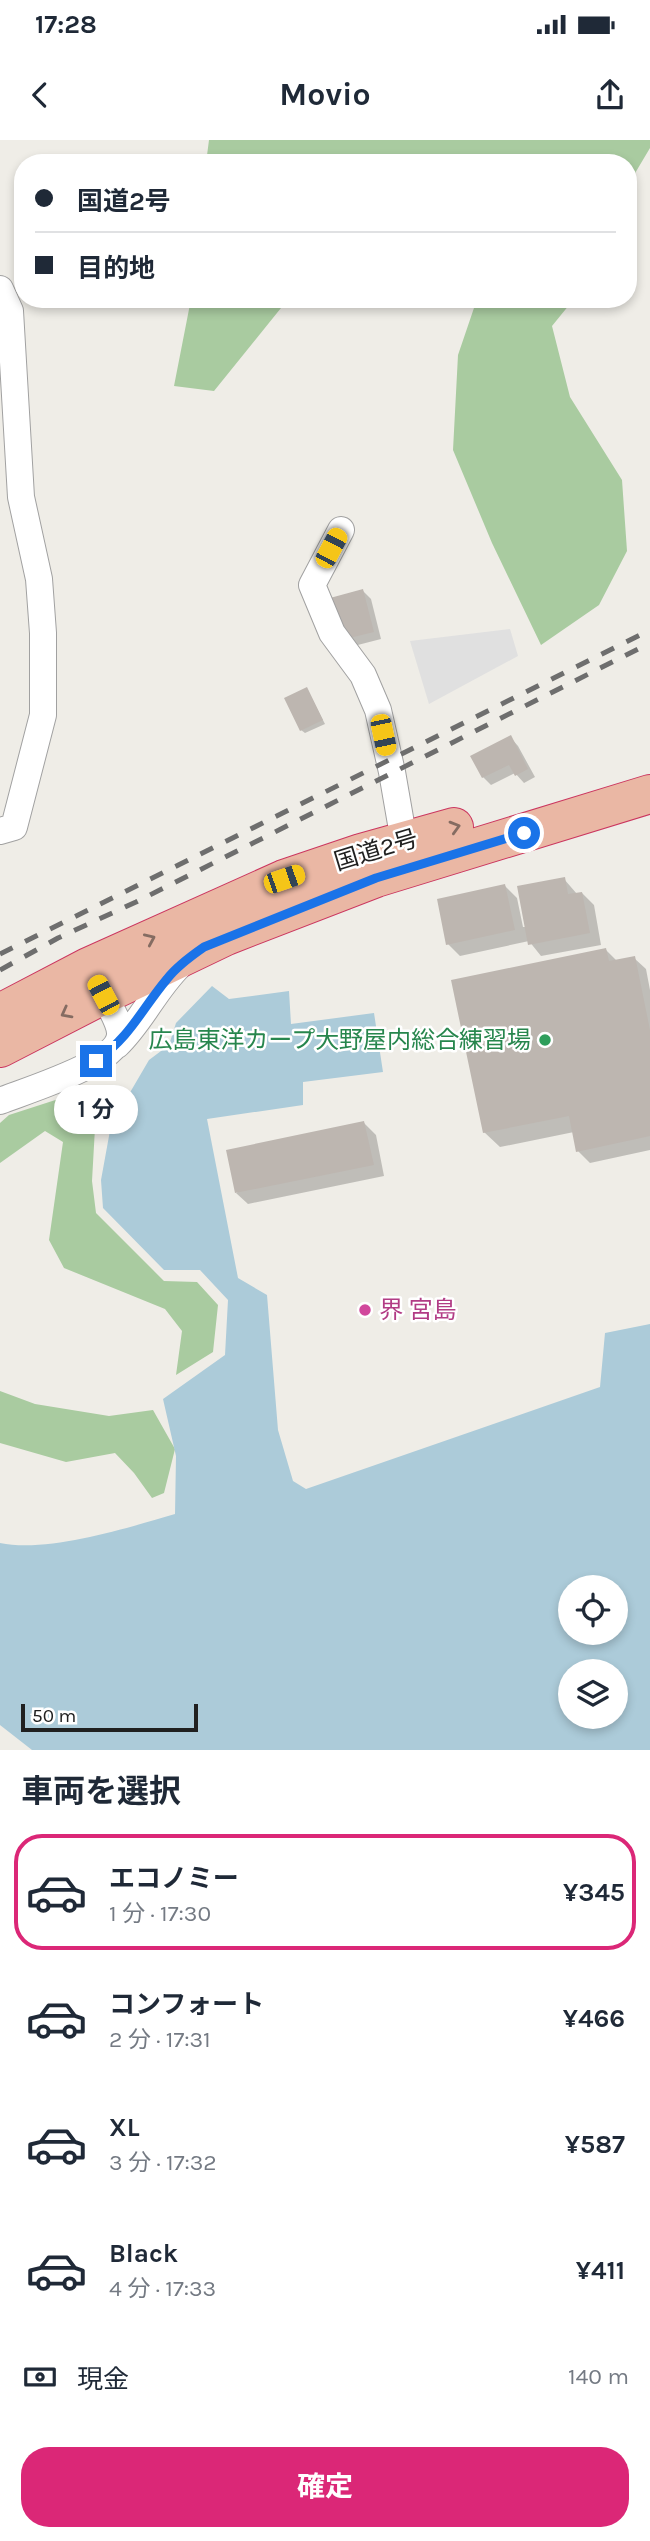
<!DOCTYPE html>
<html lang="ja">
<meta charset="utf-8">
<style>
body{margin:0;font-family:Karla,"Noto Sans JP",sans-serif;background:#f2f2f3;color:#1f2937;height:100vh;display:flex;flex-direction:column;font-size:26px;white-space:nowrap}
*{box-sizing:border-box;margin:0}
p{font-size:23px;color:#747a83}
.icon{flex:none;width:38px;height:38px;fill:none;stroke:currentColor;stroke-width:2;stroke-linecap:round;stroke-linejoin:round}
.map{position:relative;height:1610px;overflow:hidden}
.side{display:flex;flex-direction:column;background:#fff;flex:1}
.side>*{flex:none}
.top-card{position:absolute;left:14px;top:14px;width:623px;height:154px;border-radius:28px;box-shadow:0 4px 10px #0003;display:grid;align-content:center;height:154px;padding:0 21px;background:#fff}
.fabs{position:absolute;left:558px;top:1435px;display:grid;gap:14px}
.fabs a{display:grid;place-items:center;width:70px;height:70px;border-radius:50%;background:#fff;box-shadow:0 4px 10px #0003;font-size:35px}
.scale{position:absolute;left:21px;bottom:18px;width:177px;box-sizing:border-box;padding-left:7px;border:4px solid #202020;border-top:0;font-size:19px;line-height:24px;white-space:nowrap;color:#202020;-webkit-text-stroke:5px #fff;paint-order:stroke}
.end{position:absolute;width:32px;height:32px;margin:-16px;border:9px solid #1a73e8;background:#fff;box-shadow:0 0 0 4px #fff}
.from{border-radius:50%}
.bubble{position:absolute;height:49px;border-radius:24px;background:#fff;box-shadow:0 4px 10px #0003;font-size:23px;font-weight:700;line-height:49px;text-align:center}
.car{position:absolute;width:21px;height:42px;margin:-21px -10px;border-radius:9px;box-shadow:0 0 5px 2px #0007;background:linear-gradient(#f5c518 24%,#345 0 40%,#f5c518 0 76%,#345 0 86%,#f5c518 0)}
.top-card b{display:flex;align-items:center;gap:24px;height:66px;font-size:26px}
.top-card b+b{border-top:2px solid #e0e1e3}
.top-card i{width:18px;height:18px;background:#1f2937}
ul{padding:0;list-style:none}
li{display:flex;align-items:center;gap:21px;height:116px;margin:0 14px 10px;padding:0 7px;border:4px solid transparent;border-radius:28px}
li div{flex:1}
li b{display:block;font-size:26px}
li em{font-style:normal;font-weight:700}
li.active{border-color:#db2777}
li>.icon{width:63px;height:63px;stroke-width:1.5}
h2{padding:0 21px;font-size:32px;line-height:84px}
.pay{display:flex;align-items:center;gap:18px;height:77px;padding:0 21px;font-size:26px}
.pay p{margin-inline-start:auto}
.primary-button{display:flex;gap:14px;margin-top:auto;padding:14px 21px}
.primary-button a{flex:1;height:80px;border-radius:28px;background:#db2777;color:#fff;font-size:28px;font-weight:700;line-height:80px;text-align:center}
.status{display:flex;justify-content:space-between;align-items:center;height:49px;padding:0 35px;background:#fff;direction:ltr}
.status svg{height:19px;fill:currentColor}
header{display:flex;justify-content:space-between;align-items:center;height:91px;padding:0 21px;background:#fff;font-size:32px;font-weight:700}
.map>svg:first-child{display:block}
.forest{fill:#a9cba0}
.parking{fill:#e0e0e0}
.water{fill:#accbd9;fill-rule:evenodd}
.shadow{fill:#0003}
.building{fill:#bdb6b0}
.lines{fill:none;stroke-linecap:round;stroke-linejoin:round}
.minor-casing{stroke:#a1a1a1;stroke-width:28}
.trunk-casing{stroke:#cb365f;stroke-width:40}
.minor{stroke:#fff;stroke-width:26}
.trunk{stroke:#eab7a4;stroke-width:38}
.rail{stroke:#6e6e6e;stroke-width:5;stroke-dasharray:14 14;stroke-linecap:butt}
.oneway{stroke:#856c62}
.route{stroke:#1a73e8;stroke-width:9}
.leisure-dot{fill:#2e9e5b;stroke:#fff;stroke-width:2.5}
.hotel-dot{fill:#d1479c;stroke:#fff;stroke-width:2.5}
.labels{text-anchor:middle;stroke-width:5;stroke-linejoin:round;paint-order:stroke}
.street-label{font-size:24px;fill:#202020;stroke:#fff}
.leisure-label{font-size:24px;fill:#27864d;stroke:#fff;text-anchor:end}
.hotel-label{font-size:24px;fill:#b23c85;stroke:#fff;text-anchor:start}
</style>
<div class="status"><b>17:28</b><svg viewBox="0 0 49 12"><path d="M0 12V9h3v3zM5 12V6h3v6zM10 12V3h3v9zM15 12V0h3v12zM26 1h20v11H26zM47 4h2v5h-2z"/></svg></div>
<header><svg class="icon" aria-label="back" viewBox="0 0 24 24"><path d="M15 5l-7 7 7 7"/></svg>Movio<svg class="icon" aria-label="share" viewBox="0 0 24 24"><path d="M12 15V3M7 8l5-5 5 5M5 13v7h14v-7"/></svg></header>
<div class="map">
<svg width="650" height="1610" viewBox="0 0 650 1610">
<rect width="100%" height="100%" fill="#efede7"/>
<path class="forest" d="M209 0H650V8L628 45V23H206Z
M191 159H282L281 168 214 251 174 246Z
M474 159H574L552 186 570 257 622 340 627 411 599 465 541 505 492 403 453 310 458 215 475 165Z
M74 954H89L96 970 92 1041 96 1073 164 1141 197 1142 218 1165 213 1212 176 1235 182 1191 165 1169 64 1128 49 1100 63 1002 45 991 0 1023V983L9 975Z
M0 1251 35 1264 109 1276 153 1270 175 1309 164 1353 152 1358 134 1333 115 1313 66 1322 0 1303Z"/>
<path class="parking" d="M510 489 518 516 429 564 410 501Z"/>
<path class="water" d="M212 846 229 859 289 851 291 884 374 873 383 932 303 942V965L207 979 238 1138 267 1155 278 1290 293 1341 306 1349 600 1247 605 1193 650 1184V1610H32L0 1585V1403C48 1413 127 1388 175 1374L176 1316 163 1259 225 1215 228 1160 200 1130H164L103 1068 101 1040 111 985 149 920 169 905 176 883ZM570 1447H616V1493H570ZM570 1531H616V1577H570Z"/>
<path class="shadow" d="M363 451 371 459 381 499 350 507 343 499Z
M307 549 325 584 305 593 301 590Z
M511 598 518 606 535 637 524 643 515 633 491 645 483 637Z
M564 739 577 754 582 753 594 765 601 805 541 816 529 801 460 816 448 804 505 746 517 758 523 787H526Z
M606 810 617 821 634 818 646 829 650 850V1010L590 1023 578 1011 574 992 500 1007 484 992Z
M364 983 376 995 384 1036 248 1064 236 1053Z"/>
<path class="building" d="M363 449 374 492 341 500 330 458Z
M307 547 323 580 300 591 284 558Z
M511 595 528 629 515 636 509 625 482 638 470 616Z
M565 737 568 754 582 752 590 793 528 805 517 746Z
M505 744 515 790 446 805 437 759Z
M606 808 609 821 635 816 650 890V996L576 1012 569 976 483 993 451 840Z
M364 981 374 1025 235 1053 226 1010Z"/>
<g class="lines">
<defs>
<path id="minor" d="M0 149 10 171 21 357 39 439 43 493V575L14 687 0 691
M341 390 312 445 332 493 363 535 378 570 392 632 404 701
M117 905C142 881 155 849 180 825
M0 961C25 951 118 923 120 895 121 881 102 854 96 841"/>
<path id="trunk" d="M0 873 88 827 284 739 361 713 454 687
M0 908 103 855 226 796 376 738 650 654"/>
</defs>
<use href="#minor" class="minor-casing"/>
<use href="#trunk" class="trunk-casing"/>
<use href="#minor" class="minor"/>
<use href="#trunk" class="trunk"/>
<path class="rail" d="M0 814 650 490
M0 830 58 798 136 762 650 503"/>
</g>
<defs><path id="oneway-chevron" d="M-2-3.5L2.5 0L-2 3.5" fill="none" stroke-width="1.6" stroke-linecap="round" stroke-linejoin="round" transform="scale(1.75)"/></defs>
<g class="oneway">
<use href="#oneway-chevron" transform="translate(455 687) rotate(-16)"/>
<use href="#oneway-chevron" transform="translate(150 799) rotate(-24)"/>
<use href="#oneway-chevron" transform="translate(66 873) rotate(152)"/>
</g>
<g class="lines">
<path class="route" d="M96 921C131 896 141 870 167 839 177 826 191 816 204 807L376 738 524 693"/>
</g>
<circle class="leisure-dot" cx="545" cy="900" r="7"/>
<circle class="hotel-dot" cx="365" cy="1170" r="7"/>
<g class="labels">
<g class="street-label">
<text transform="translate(376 710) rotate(-17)" y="8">国道2号</text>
</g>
<g class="leisure-label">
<text x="531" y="908">広島東洋カープ大野屋内総合練習場</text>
</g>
<g class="hotel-label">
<text x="379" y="1178">界 宮島</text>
</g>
</g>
</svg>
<div class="fabs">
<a><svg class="icon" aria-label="locate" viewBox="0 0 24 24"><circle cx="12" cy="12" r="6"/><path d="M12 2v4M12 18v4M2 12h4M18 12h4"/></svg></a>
<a><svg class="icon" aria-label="layers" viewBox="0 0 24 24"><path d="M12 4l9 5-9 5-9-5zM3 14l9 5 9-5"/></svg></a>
</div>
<div class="scale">50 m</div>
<i class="end from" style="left:524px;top:693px"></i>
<i class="end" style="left:96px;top:921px"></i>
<div class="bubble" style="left:54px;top:945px;width:84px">1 分</div>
<i class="car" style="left:331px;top:408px;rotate:28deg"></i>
<i class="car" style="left:383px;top:595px;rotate:168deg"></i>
<i class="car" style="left:284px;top:739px;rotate:71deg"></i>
<i class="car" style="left:103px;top:855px;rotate:332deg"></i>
<div class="top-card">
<b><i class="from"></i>国道2号</b>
<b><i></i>目的地</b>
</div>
</div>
<section class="side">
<h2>車両を選択</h2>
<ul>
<li class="active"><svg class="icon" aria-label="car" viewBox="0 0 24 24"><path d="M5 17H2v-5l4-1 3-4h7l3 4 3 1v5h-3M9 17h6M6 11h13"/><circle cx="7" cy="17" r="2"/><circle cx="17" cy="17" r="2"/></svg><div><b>エコノミー</b><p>1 分 · 17:30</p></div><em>¥345</em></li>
<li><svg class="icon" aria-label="car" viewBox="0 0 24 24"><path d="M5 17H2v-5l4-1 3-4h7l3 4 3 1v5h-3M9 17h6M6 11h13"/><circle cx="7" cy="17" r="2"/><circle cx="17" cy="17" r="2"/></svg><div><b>コンフォート</b><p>2 分 · 17:31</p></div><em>¥466</em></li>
<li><svg class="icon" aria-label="car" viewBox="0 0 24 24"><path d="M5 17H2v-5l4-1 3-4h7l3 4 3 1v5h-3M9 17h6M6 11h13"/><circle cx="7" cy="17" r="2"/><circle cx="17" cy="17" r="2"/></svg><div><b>XL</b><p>3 分 · 17:32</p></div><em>¥587</em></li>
<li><svg class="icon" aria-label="car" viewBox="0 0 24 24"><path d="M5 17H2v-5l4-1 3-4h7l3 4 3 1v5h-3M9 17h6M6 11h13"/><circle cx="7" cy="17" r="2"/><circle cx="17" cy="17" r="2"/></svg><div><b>Black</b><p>4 分 · 17:33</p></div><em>¥411</em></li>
</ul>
<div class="pay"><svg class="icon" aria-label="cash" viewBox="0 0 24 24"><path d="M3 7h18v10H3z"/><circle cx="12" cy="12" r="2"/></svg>現金<p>140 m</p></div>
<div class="primary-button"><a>確定</a></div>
</section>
